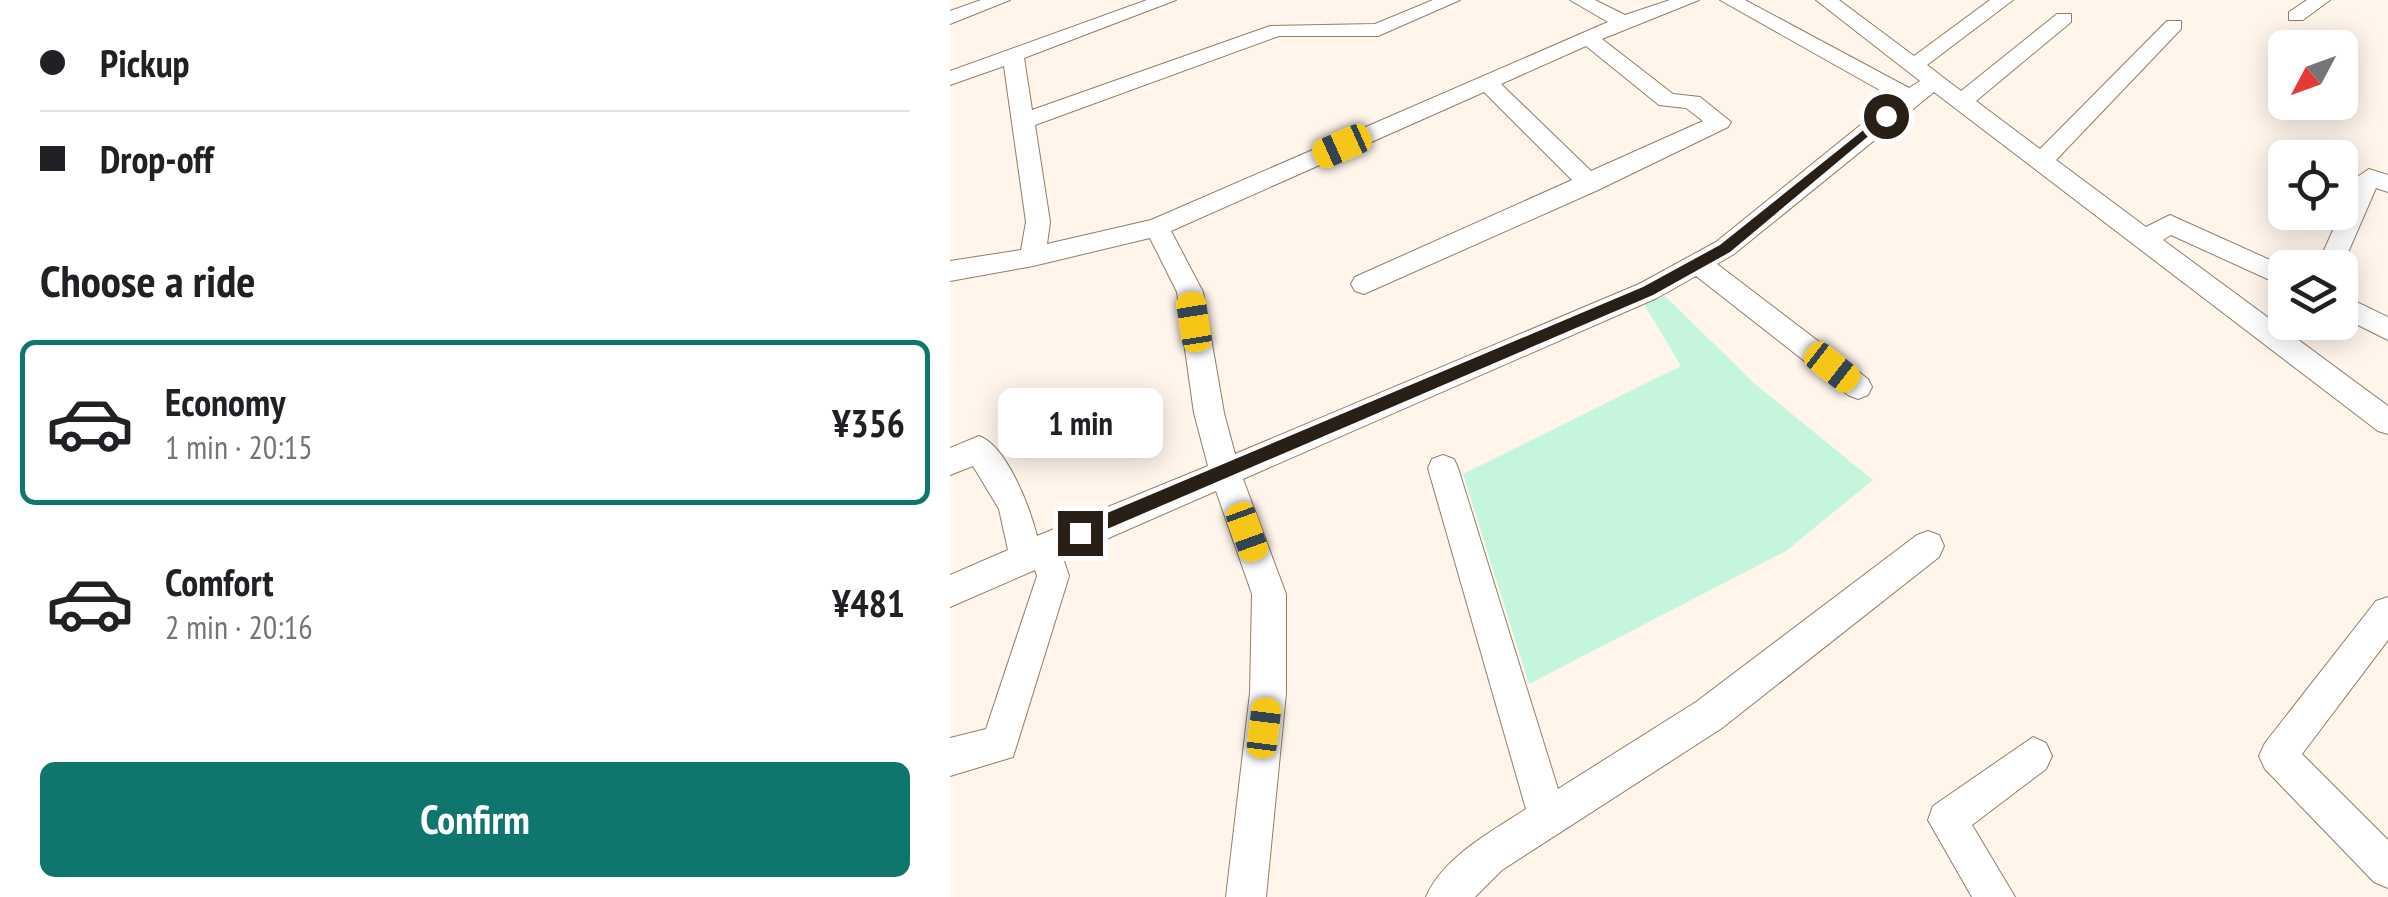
<!DOCTYPE html>
<meta charset="utf-8">
<style>
body{margin:0;font-family:"PT Sans Narrow",sans-serif;background:#f6f6f6;color:#202124;height:100vh;display:flex;flex-direction:column;font-size:38px;white-space:nowrap}
*{box-sizing:border-box;margin:0}
p{font-size:32px;color:#757577}
.icon{flex:none;width:55px;height:55px;fill:none;stroke:currentColor;stroke-width:2;stroke-linecap:round;stroke-linejoin:round}
.map{position:relative;flex:1;overflow:hidden}
.panel{display:flex;flex-direction:column;background:#fff;width:950px}
.panel>*{flex:none}
.hud{display:grid;align-content:center;height:220px;padding:0 40px;background:#fff}
.needle{width:65px;rotate:229deg}
.tools{position:absolute;left:1318px;top:30px;display:grid;gap:20px}
.tools a{display:grid;place-items:center;width:90px;height:90px;border-radius:15px;background:#fff;box-shadow:0 5px 25px #0003;font-size:50px}
.end{position:absolute;width:45px;height:45px;margin:-22px;border:12px solid #282017;background:#fff;box-shadow:0 0 0 5px #fff}
.from{border-radius:50%}
.bubble{position:absolute;height:70px;border-radius:15px;background:#fff;box-shadow:0 5px 25px #0003;font-size:32px;font-weight:600;line-height:70px;text-align:center}
.car{position:absolute;width:30px;height:60px;margin:-30px -15px;border-radius:12px;box-shadow:0 0 8px 2px #0007;background:linear-gradient(#f5c518 24%,#345 0 40%,#f5c518 0 76%,#345 0 86%,#f5c518 0)}
.hud b{display:flex;align-items:center;gap:35px;height:95px;font-size:38px}
.hud b+b{border-top:2px solid #e0e0e0}
.hud i{width:25px;height:25px;background:#202124}
ul{padding:0;list-style:none}
li{display:flex;align-items:center;gap:30px;height:165px;margin:0 20px 15px;padding:0 20px;border:5px solid transparent;border-radius:15px}
li div{flex:1}
li b{display:block;font-size:38px}
li em{font-style:normal;font-weight:600}
li.active{border-color:#0f766e}
li>.icon{width:90px;height:90px;stroke-width:1.5}
h2{padding:0 40px;font-size:45px;line-height:120px}
.button{display:flex;gap:20px;margin-top:auto;padding:20px 40px}
.button a{flex:1;height:115px;border-radius:15px;background:#0f766e;color:#fff;font-size:40px;font-weight:600;line-height:115px;text-align:center}
main{display:flex;flex:1;min-height:0}
.map>svg:first-child{display:block}
.green{fill:#c5f6dd}
.lines{fill:none;stroke-linecap:round;stroke-linejoin:round}
.minor-casing{stroke:#937d68;stroke-width:2}
.minor{fill:#fff;fill-rule:evenodd}
.route{fill:#282017}
</style>
<main>
<section class="panel">
<div class="hud">
<b><i class="from"></i>Pickup</b>
<b><i></i>Drop-off</b>
</div>
<h2>Choose a ride</h2>
<ul>
<li class="active"><svg class="icon" aria-label="car" viewBox="0 0 24 24"><path d="M5 17H2v-5l4-1 3-4h7l3 4 3 1v5h-3M9 17h6M6 11h13"/><circle cx="7" cy="17" r="2"/><circle cx="17" cy="17" r="2"/></svg><div><b>Economy</b><p>1 min · 20:15</p></div><em>¥356</em></li>
<li><svg class="icon" aria-label="car" viewBox="0 0 24 24"><path d="M5 17H2v-5l4-1 3-4h7l3 4 3 1v5h-3M9 17h6M6 11h13"/><circle cx="7" cy="17" r="2"/><circle cx="17" cy="17" r="2"/></svg><div><b>Comfort</b><p>2 min · 20:16</p></div><em>¥481</em></li>
</ul>
<div class="button"><a>Confirm</a></div>
</section>
<div class="map">
<svg width="1438" height="897" viewBox="0 0 1438 897">
<rect width="100%" height="100%" fill="#fff5eb"/>
<path class="green" d="M715 296 805 384 923 480 836 551 579 684 513 474 731 366 694 304Z"/>
<g class="lines">
<defs>
<path id="minor" d="M31 0H60L0 24V11Z
M197 0H226L74 58 82 110 320 26 425 24 483 0H510L428 36H329L85 125 100 222 97 244 201 220 658 22 620 0H645L675 15 720 0H749L652 39 723 94 750 97 781 122 778 127 648 190 414 294 405 291 401 284 405 277 622 180 534 92 221 231 253 292 274 413 285 454 689 284 766 242 944 98 770 0H795L959 88 970 81 866 0H889L964 56 1040 0H1063L977 65 1011 91 1107 14H1121V22L1026 101 1090 149 1217 21H1231V29L1106 160 1196 227 1220 215 1338 268H1335V287L1221 235 1213 240 1438 406V434L1428 431 984 92 784 254 767 264 918 379 922 387 918 395 908 399 898 395 746 276 707 298 293 479 336 594V693L316 897H276L300 693 302 594 266 491 113 558 119 576 63 757 0 776V738L36 729 87 576 85 570 0 607V575L58 550 49 509 23 466 0 475V448L29 436C57 446 80 508 87 536L258 466 244 413 227 292 200 238 83 266 0 281V261L71 250 76 222 54 66 0 85V71ZM636 46 709 105 736 108 753 121 641 171 551 84Z
M1357 0H1380L1353 20H1339V12Z
M1419 169 1438 175V192L1426 188 1390 271V268H1366L1407 177Z
M1390 294 1438 317V340L1390 316Z
M493 455 504 459 508 468 608 789 746 702 967 535 978 531 989 535 994 546 989 557 772 728 552 870 525 897H476C493 857 541 832 576 809L478 468 482 459Z
M1438 597V640L1352 754 1438 840V888L1424 882 1315 769 1309 756 1315 743 1426 601Z
M1083 737 1096 743 1102 756 1096 769 1022 825 1065 897H1022L978 820 983 806Z"/>
</defs>
<use href="#minor" class="minor-casing"/>
<use href="#minor" class="minor"/>
</g>
<path class="route" d="M936 112 940 118 780 252 703 295 136 538H124V527L693 287 770 245Z"/>
</svg>
<div class="tools">
<a><svg class="needle" viewBox="-14 -14 28 28"><path d="M0-13l5 13h-10z" fill="#e53935"/><path d="M0 13l5-13h-10z" fill="#757577"/></svg></a>
<a><svg class="icon" aria-label="locate" viewBox="0 0 24 24"><circle cx="12" cy="12" r="6"/><path d="M12 2v4M12 18v4M2 12h4M18 12h4"/></svg></a>
<a><svg class="icon" aria-label="layers" viewBox="0 0 24 24"><path d="M12 4l9 5-9 5-9-5zM3 14l9 5 9-5"/></svg></a>
</div>
<i class="end from" style="left:936px;top:116px"></i>
<i class="end" style="left:130px;top:533px"></i>
<div class="bubble" style="left:48px;top:388px;width:165px">1 min</div>
<i class="car" style="left:392px;top:146px;rotate:246deg"></i>
<i class="car" style="left:244px;top:322px;rotate:351deg"></i>
<i class="car" style="left:882px;top:367px;rotate:128deg"></i>
<i class="car" style="left:297px;top:532px;rotate:160deg"></i>
<i class="car" style="left:314px;top:728px;rotate:7deg"></i>
</div>
</main>
